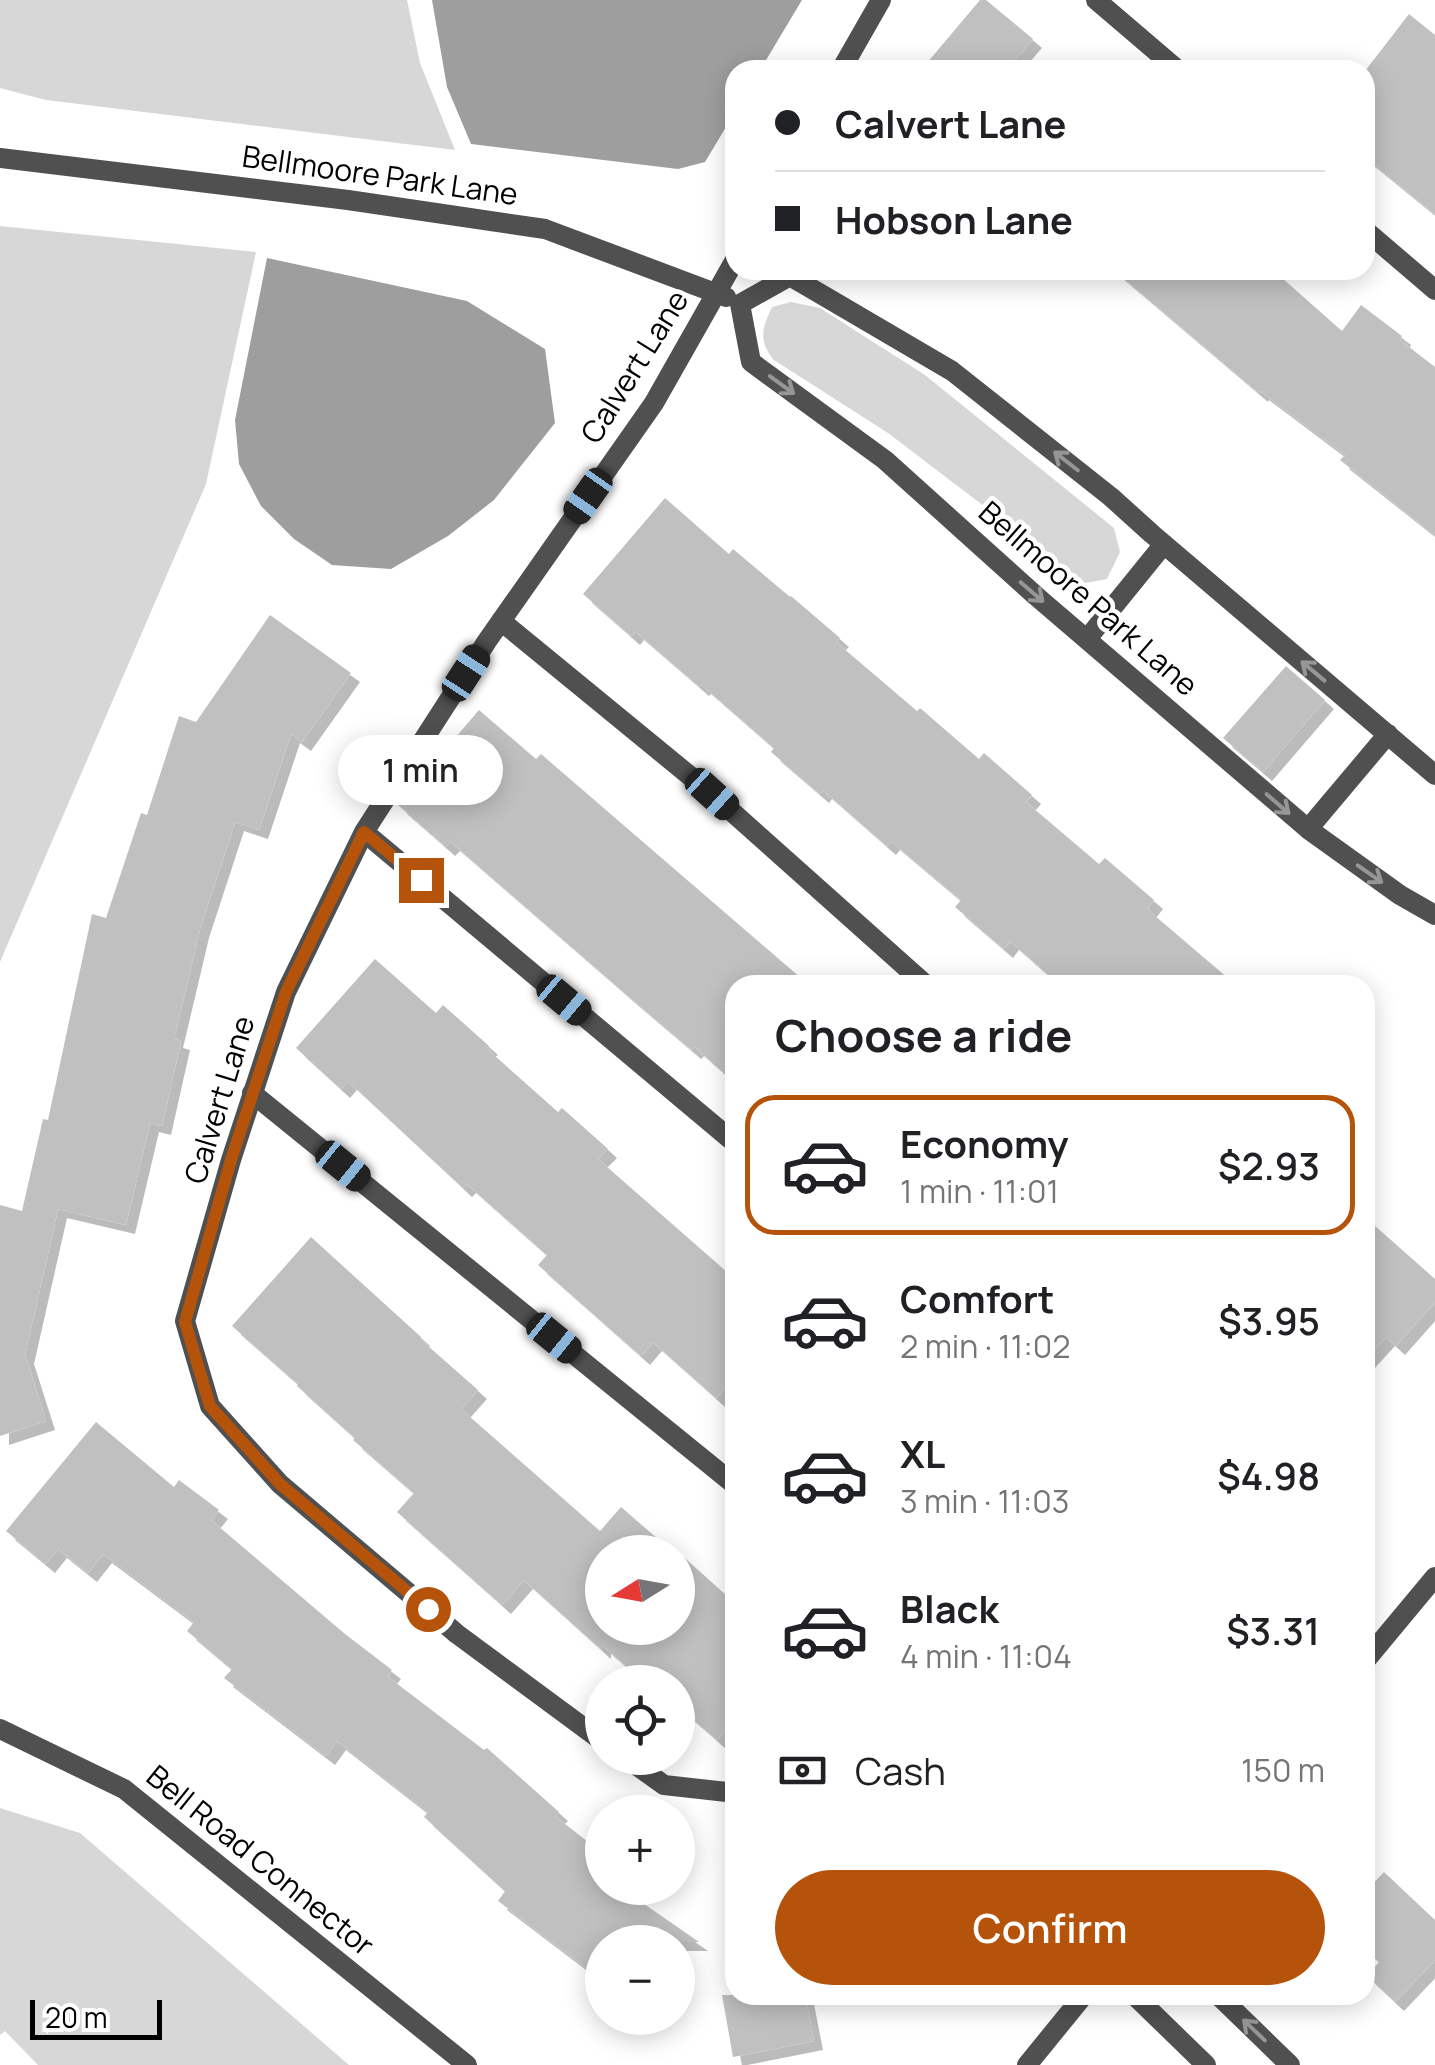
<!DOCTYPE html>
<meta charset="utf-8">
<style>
body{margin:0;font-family:Manrope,sans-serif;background:#f6f6f6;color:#202124;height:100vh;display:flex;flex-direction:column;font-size:38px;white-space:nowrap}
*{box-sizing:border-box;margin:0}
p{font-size:32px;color:#757577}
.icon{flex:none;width:55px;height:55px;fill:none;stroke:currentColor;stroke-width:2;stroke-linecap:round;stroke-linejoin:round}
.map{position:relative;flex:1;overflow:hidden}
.side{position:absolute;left:725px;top:975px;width:650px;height:1030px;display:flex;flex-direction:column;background:#fff;border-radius:30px;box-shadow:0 5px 25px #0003}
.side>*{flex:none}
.guide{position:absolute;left:725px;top:60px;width:650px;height:220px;border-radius:30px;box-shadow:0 5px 25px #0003;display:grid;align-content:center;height:220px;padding:0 50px;background:#fff}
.needle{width:65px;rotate:259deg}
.buttons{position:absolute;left:585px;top:1535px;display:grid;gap:20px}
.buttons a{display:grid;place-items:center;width:110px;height:110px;border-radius:50%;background:#fff;box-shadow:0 5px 25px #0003;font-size:50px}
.scale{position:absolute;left:30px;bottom:25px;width:132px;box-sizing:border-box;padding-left:10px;border:5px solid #000;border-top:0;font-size:28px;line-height:35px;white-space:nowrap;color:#000;-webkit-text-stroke:8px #fff;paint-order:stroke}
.end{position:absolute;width:45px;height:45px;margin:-22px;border:12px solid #b45309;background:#fff;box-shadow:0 0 0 5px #fff}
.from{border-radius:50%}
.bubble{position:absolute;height:70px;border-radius:35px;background:#fff;box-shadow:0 5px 25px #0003;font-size:32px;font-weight:600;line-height:70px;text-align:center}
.car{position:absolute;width:30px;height:60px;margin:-30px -15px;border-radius:12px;box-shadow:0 0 8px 2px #0007;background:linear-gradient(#222 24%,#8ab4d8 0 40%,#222 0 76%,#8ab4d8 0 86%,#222 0)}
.guide b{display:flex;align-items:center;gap:35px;height:95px;font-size:38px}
.guide b+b{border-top:2px solid #e0e0e0}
.guide i{width:25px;height:25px;background:#202124}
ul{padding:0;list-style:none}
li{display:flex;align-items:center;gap:30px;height:140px;margin:0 20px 15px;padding:0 30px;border:5px solid transparent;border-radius:30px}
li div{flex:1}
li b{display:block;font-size:38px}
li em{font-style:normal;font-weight:600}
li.on{border-color:#b45309}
li>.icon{width:90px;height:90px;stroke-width:1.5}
h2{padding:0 50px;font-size:45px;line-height:120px}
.pay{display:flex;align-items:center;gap:25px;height:110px;padding:0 50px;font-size:38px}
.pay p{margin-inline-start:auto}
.action{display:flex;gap:20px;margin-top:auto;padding:20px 50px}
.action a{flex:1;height:115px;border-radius:60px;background:#b45309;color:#fff;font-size:40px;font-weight:600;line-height:115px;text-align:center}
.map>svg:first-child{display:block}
.green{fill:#d7d7d7}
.water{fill:#9e9e9e}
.building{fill:#c0c0c0;filter:url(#shadow)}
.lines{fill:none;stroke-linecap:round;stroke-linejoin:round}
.service{stroke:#505050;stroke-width:20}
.minor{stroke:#505050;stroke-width:20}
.tertiary{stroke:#505050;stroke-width:20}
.oneway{stroke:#969696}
.route{stroke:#b45309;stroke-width:12}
.labels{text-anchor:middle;stroke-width:9;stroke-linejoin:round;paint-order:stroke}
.street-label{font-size:30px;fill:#000;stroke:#fff}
</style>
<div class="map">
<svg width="1435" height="2065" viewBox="0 0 1435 2065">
<defs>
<filter id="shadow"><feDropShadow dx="9" dy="9" stdDeviation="0" flood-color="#0004"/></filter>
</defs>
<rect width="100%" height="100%" fill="#fff"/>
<path class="green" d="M0 0H407L420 63 455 150 46 100 0 88Z
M0 226 256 252 206 484 0 962Z
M791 302 820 308 925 375 1114 528 1120 552 1107 579 1080 584 1055 567 989 510 888 433 774 360C758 341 762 328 772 307Z
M0 1808 80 1833 349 2065H38L5 2031 0 2035Z"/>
<path class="water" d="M432 0H802L760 70H735V112L705 162 678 169 471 144 447 87Z
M267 258 467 301 545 349 555 423 494 500 448 536 391 569 332 565 294 539 261 506 239 464 235 420Z"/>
<path class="building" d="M980 0H986L1033 39 1006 70H921Z
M1409 14 1435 35V214L1365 157V71Z
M1114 270H1273L1342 331 1361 305 1402 336 1400 340 1435 367V535L1340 460 1345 455 1260 391 1259 393Z
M665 498 729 554 733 549 790 597 791 596 840 638 836 642 917 711 920 708 979 759 984 753 1032 795 1026 802 1099 864 1105 858 1154 900 1147 909 1236 985H1060L1010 941 1004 949 955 907 961 900 891 841 887 846 823 790 820 794 771 752 774 748 702 685 700 687 635 631 631 636 583 594Z
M270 615 351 673 302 742 291 734 259 830 235 822 200 929 174 1039 181 1041 162 1126 150 1123 126 1225 58 1209 25 1355 46 1421 0 1436V1205L22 1211 43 1119 48 1120 92 914 106 918 141 813 147 815 179 716 196 722Z
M1286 666 1325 700 1263 772 1223 738Z
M479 710 536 759 541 754 809 985H735V1083L695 1047 692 1050 633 1000 451 842 446 847 398 805Z
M375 959 436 1013 443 1005 489 1046 486 1048 558 1112 562 1108 608 1149 598 1159 735 1279V1376L716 1398 653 1342 641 1356 538 1265 547 1255 467 1184 463 1188 348 1081 341 1089 296 1048Z
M1365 1217 1435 1279V1302L1396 1346 1386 1337 1365 1360Z
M311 1237 421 1337 420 1339 478 1390 461 1409 600 1531 621 1507 673 1552H602V1628H678V1552L735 1603V1719L717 1740 678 1706V1682H645L602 1645V1650L524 1580 502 1605 397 1512 414 1493 353 1440 355 1438 297 1386 298 1384 232 1326Z
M96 1422 174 1487 179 1480 219 1510 211 1520 345 1634 392 1670 387 1676 484 1750 487 1748 559 1812 555 1816 602 1853V1888H621L699 1942H602V1980L498 1901 505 1891 424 1817 428 1812 337 1741 326 1756 224 1678 232 1669 187 1631 194 1622 103 1554 88 1573 58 1549 46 1564 6 1531Z
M1384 1872 1435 1920V1960L1395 2002 1367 1976 1379 1962 1365 1949V1892Z
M722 1995H805L814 2041 733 2057Z"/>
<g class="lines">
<path class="service" d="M1096 0 1178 70
M1365 230 1435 290
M501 621 712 794 926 985
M252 1093 735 1485"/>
<path class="minor" d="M841 70 881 0
M0 158 348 200 545 229 726 297
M740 304 751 362 885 460 1036 596 1308 829 1400 895 1435 915
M740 304 790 276 952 371 1111 497 1152 534 1435 775
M1087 639 1164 544
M1308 829 1388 734
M364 832 735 1143
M0 1729 124 1789 467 2065
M602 1741 457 1634 280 1484 210 1406 185 1321 231 1160 286 992 364 832 487 641 654 403 735 260
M626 1758 664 1785 727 1792 735 1789
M1134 1995 1206 2065
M1218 1995 1290 2065"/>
<path class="tertiary" d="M1365 1661 1435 1577
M1027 2065 1084 1995"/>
</g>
<defs><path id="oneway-shaft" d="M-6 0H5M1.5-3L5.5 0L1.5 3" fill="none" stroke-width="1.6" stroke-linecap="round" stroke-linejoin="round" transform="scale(2.5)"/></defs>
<g class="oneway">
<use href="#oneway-shaft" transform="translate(782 385) rotate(36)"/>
<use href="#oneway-shaft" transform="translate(1066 461) rotate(-142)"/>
<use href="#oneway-shaft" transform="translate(1032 592) rotate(41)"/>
<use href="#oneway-shaft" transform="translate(1313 671) rotate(-140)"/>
<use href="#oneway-shaft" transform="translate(1278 804) rotate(41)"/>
<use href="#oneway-shaft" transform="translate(1370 874) rotate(35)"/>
<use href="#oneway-shaft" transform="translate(1254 2030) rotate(-136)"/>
</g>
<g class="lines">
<path class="route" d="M421 880 364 832 286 992 231 1160 185 1322 210 1406 280 1484 428 1609"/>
</g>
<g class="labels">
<g class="street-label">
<text transform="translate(380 176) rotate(8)" y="10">Bellmoore Park Lane</text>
<text transform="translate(635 367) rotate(-58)" y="10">Calvert Lane</text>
<text transform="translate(1088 599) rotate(41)" y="10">Bellmoore Park Lane</text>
<text transform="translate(220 1100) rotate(-73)" y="10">Calvert Lane</text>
<text transform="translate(260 1861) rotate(39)" y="10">Bell Road Connector</text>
</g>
</g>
</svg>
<div class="buttons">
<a><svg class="needle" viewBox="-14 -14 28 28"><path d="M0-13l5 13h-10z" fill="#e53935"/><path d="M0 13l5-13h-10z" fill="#757577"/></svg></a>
<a><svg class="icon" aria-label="locate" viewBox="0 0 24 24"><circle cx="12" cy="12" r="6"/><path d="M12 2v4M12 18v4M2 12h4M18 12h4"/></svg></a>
<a>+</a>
<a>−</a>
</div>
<div class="scale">20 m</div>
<i class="end from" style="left:428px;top:1609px"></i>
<i class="end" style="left:421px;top:880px"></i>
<div class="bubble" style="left:338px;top:735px;width:165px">1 min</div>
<i class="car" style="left:588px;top:496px;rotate:215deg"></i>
<i class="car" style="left:466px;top:673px;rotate:33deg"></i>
<i class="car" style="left:712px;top:794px;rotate:132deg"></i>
<i class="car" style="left:564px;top:1000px;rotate:130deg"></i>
<i class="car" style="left:343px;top:1166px;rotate:129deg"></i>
<i class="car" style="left:554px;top:1338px;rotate:129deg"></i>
<div class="guide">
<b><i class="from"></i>Calvert Lane</b>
<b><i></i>Hobson Lane</b>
</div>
<section class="side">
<h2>Choose a ride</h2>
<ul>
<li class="on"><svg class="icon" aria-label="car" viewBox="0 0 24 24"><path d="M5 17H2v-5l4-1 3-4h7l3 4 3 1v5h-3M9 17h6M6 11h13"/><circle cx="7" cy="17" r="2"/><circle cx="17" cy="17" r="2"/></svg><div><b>Economy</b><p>1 min · 11:01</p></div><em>$2.93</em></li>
<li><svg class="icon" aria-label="car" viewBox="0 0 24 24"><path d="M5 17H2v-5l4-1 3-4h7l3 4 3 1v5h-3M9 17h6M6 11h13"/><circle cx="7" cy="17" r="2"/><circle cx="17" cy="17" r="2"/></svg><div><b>Comfort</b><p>2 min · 11:02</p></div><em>$3.95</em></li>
<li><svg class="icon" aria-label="car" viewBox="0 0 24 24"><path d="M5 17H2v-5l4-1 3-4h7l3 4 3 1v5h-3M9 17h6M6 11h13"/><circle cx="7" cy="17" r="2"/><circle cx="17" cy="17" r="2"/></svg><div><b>XL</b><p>3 min · 11:03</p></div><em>$4.98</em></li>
<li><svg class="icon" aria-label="car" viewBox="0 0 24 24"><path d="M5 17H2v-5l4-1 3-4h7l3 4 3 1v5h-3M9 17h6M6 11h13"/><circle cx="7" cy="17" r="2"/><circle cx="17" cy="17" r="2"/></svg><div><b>Black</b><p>4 min · 11:04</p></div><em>$3.31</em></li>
</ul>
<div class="pay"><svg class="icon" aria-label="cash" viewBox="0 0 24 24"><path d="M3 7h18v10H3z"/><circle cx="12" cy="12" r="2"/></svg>Cash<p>150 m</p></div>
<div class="action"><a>Confirm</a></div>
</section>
</div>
